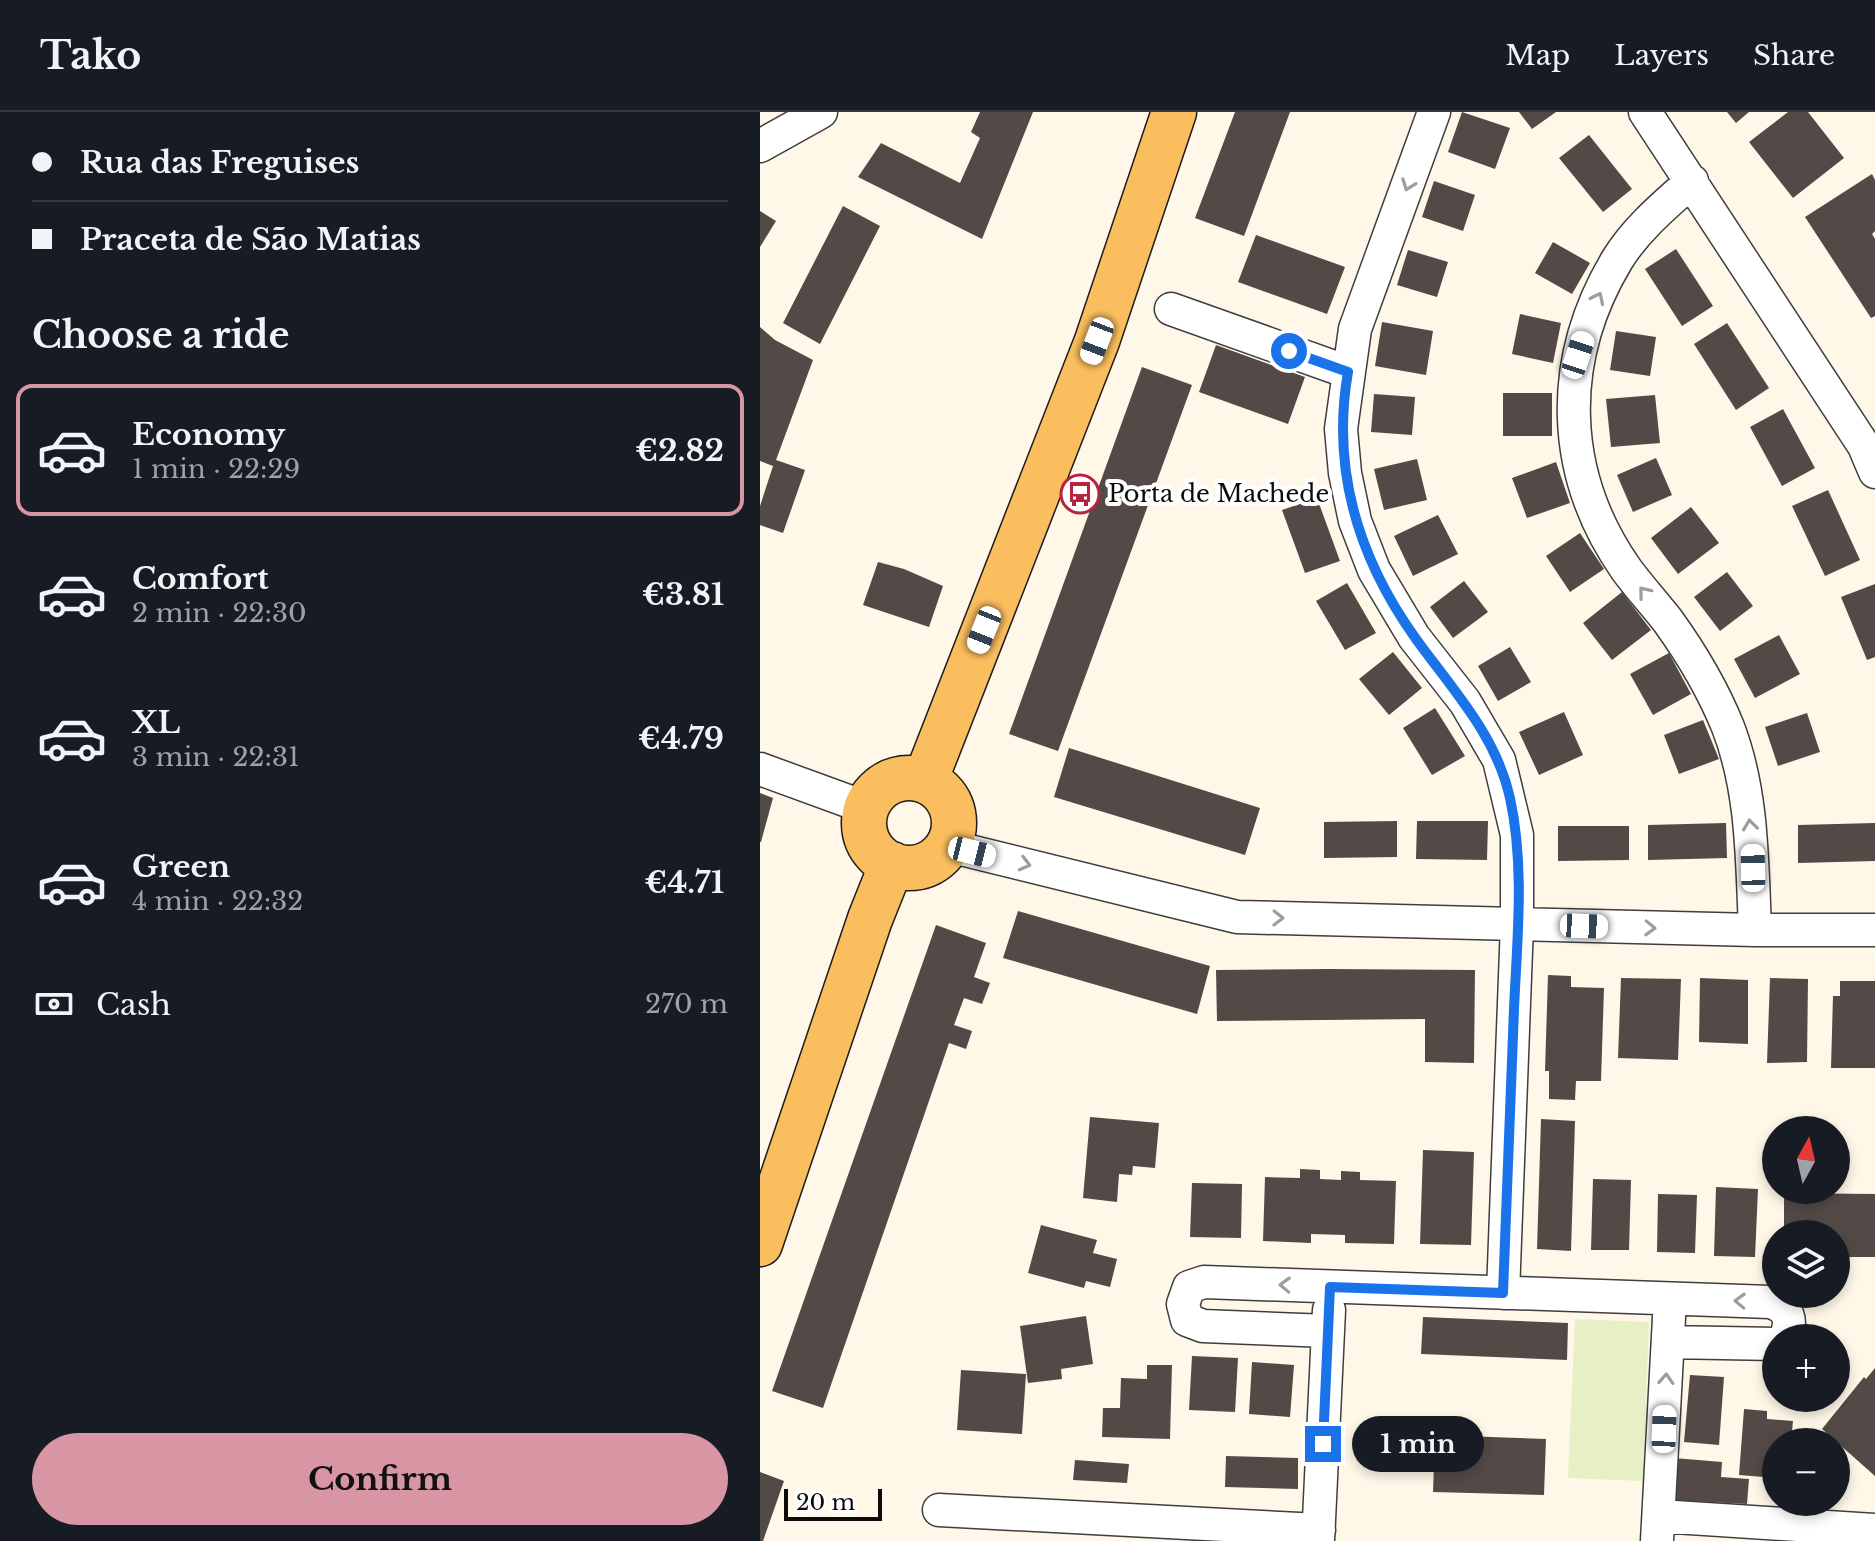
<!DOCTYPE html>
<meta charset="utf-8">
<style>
body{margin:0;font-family:"Libre Baskerville",serif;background:#242831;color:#f1f3f6;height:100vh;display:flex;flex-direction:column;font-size:30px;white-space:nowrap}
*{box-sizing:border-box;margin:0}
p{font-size:26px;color:#9ea1a6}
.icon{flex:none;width:44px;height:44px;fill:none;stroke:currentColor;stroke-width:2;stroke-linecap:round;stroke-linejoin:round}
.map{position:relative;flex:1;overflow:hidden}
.panel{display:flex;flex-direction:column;background:#171b24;width:760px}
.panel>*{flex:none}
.banner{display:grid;align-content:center;height:176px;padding:0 32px;background:#171b24}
.needle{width:52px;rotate:8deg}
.controls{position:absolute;left:1002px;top:1004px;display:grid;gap:16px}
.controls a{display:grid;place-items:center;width:88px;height:88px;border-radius:50%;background:#171b24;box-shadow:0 4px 12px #0003;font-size:40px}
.scale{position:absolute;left:24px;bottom:20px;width:98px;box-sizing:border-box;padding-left:8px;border:4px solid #0b0b0b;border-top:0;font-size:22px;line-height:28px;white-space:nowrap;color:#0b0b0b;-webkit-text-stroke:6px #fff;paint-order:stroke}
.end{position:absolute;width:36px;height:36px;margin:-18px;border:10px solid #1a73e8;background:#fff;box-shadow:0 0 0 4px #fff}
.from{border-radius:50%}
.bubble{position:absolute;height:56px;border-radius:28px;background:#171b24;box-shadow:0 4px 12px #0003;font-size:26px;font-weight:800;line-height:56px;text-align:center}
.car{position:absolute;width:24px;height:48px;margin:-24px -12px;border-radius:10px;box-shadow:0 0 6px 2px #0007;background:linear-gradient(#fff 24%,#345 0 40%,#fff 0 76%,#345 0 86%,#fff 0)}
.banner b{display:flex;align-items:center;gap:28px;height:76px;font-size:30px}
.banner b+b{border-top:2px solid #363941}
.banner i{width:20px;height:20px;background:#f1f3f6}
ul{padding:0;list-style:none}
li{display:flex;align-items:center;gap:24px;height:132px;margin:0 16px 12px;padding:0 16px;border:4px solid transparent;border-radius:16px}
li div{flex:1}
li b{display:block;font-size:30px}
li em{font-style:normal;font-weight:800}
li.active{border-color:#d895a4}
li>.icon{width:72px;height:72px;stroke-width:1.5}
h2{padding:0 32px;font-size:36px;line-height:96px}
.pay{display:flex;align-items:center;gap:20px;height:88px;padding:0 32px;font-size:30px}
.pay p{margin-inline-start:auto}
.primary-button{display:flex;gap:16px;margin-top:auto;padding:16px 32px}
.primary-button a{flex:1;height:92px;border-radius:48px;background:#d895a4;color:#111;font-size:32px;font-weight:800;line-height:92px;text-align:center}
header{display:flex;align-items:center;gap:48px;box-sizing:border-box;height:112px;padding:0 40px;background:#171b24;border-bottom:2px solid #363941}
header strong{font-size:38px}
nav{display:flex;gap:44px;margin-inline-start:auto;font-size:28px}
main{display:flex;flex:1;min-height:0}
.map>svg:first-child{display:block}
.pitch{fill:#e7f0c5}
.building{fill:#534a47}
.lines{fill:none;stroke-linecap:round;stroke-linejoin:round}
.minor-casing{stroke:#3e3e3e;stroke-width:35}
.primary-casing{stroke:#1c1c1c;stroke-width:47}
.minor{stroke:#fff;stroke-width:32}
.primary{stroke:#fabe5e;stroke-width:44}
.oneway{stroke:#9d9d9d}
.route{stroke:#1a73e8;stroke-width:10}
.labels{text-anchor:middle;stroke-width:8;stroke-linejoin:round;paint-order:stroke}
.poi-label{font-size:24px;fill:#0b0b0b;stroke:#fff;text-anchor:start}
</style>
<header>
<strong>Tako</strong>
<nav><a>Map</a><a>Layers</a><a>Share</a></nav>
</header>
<main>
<section class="panel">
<div class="banner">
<b><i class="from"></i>Rua das Freguises</b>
<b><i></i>Praceta de São Matias</b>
</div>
<h2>Choose a ride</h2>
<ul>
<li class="active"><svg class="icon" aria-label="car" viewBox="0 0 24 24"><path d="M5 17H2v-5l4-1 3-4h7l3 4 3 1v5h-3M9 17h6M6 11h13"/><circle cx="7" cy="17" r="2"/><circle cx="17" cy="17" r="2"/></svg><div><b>Economy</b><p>1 min · 22:29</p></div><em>€2.82</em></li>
<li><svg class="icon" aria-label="car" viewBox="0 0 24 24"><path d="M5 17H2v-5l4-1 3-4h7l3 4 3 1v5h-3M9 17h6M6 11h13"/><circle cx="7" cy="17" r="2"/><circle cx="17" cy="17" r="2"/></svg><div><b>Comfort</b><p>2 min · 22:30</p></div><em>€3.81</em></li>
<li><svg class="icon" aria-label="car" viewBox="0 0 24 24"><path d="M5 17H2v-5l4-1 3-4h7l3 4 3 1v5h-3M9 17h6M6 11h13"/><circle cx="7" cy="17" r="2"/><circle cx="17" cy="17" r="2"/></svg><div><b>XL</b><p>3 min · 22:31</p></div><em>€4.79</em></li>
<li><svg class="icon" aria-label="car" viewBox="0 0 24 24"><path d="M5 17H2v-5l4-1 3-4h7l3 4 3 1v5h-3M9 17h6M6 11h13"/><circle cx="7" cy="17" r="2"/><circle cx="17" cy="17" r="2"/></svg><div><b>Green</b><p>4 min · 22:32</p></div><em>€4.71</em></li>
</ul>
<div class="pay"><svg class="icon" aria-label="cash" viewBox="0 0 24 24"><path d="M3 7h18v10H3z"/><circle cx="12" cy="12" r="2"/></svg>Cash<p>270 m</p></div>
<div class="primary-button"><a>Confirm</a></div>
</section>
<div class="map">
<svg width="1115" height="1429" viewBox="0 0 1115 1429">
<rect width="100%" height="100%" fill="#fff7e8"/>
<path class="pitch" d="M815 1207 889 1210 883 1369 808 1366Z"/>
<path class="building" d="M220 0H273L222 127 98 65 121 31 200 71 220 26 211 20Z
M475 0H530L484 124 435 106Z
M702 0 750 16 735 57 688 40Z
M759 0H796L772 17Z
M967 0H989L976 11Z
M1028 0H1048L1084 46 1033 86 989 30Z
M829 23 872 77 843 100 799 46Z
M1112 62 1115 68V119L1112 122 1115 127V204L1111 206 1045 105Z
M674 69 715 83 703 119 662 105Z
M83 94 120 114 60 232 23 211Z
M0 99 16 109 0 135Z
M496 123 585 155 567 202 478 170Z
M793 130 830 151 812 182 775 161Z
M916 137 953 194 922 214 885 157Z
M648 138 688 150 677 185 637 173Z
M760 202 801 211 793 251 752 242Z
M622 210 673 219 666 263 615 254Z
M967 211 1009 276 976 298 934 232Z
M0 215 15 228 53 248 16 348 45 358 23 421 0 413V394L13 354 0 349Z
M856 219 896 225 890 264 850 258Z
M456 233 545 265 528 312 439 280Z
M382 255 432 273 298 639 249 622Z
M743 281H792V324H743Z
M614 282 655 285 652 323 611 320Z
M895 283 900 331 851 335 846 287Z
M1023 297 1055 356 1022 374 990 315Z
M896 346 912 383 873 400 857 363Z
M657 347 667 388 624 398 614 357Z
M796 350 810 391 767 406 752 366Z
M1068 378 1100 448 1065 464 1032 394Z
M557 386 580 449 545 461 522 398Z
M931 395 959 431 918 462 891 426Z
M678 403 698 442 653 464 634 424Z
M820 421 844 457 810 480 786 444Z
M118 450 144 457 183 474 169 515 103 493Z
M967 460 993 494 960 519 934 485Z
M704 469 728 500 693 526 670 495Z
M587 471 616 521 585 538 556 489Z
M1115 472V545L1107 548 1081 485Z
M862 480 891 518 852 548 823 511Z
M1019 523 1040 562 995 586 974 547Z
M750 535 771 570 738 589 718 554Z
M633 540 662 576 629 603 599 567Z
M909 541 931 582 893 603 870 562Z
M675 596 705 644 672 663 643 616Z
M804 600 823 643 779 663 759 620Z
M1047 601 1060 640 1018 654 1005 615Z
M943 608 959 647 919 662 904 623Z
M309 636 500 696 485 743 294 685Z
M0 681 13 686 1 730H0Z
M637 709V745L564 746V710Z
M657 709H728L727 748 656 747Z
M966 711 967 746 888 748V713Z
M1115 711V749L1038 751V713Z
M798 714H869V748L798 749Z
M258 799 450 854 437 902 243 846Z
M176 813 226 831 214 865 230 871 222 892 204 886 194 913 212 919 206 937 189 931 63 1296 12 1279Z
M569 857 715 858 714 951 665 950V907L457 909 456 858Z
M788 863 811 864V875L844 876 841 969H816L815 988 789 987V959H785Z
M861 866 921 867 918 948 858 946Z
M940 866 988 868V932L939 930Z
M1010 866 1048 867 1047 950 1007 951Z
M1080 869H1115V956H1071L1073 884H1080Z
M330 1005 399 1011 395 1056 373 1054 372 1063 359 1062 357 1090 323 1086Z
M781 1007 815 1009 811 1139 777 1137Z
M663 1038 714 1040 711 1133 660 1132Z
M540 1057 560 1058V1067L581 1068V1059L600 1060V1068L636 1069 634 1132 585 1131V1123L551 1122V1131L503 1129 505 1065 540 1066Z
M833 1067 871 1068 869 1138H831Z
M432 1071 482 1072 481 1126 430 1125Z
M956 1075 998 1077 995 1145 954 1144Z
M1024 1081 1115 1082V1145H1076V1122H1024Z
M898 1082 937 1083 935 1141 897 1140Z
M281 1113 337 1128 333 1141 357 1147 350 1175 326 1169 324 1176 268 1161Z
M326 1204 333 1252 301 1257 302 1267 268 1271 260 1214Z
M663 1205 808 1211 807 1248 661 1242Z
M432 1244 478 1246 475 1300 429 1298Z
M492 1250 534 1253 530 1305 489 1302Z
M387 1253H412L410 1327 342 1325 343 1296H360L361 1266 387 1267Z
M1115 1256V1364L1062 1317 1104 1265 1106 1267Z
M201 1258 266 1262 262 1322 197 1318Z
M930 1263 964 1265 959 1333 924 1330Z
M984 1297 1007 1299V1307L1033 1309 1031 1330H1016V1366L979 1363Z
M675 1323 786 1327 784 1383 673 1380Z
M466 1344 538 1346V1377L465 1375Z
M914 1346 962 1350 961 1365 989 1367 987 1392 911 1388Z
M315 1348 369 1352 367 1371 313 1368Z
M0 1360 24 1369 3 1429H0Z"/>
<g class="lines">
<defs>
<path id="minor" d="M674 0 595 217 581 317 585 361 595 409 614 458 654 525 705 590 739 648 757 723V812L743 1181
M885 0 1104 334 1115 360
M0 34 61 0
M932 69C905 93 876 117 857 148 797 248 799 361 866 457 879 475 894 491 908 509 931 541 953 578 968 615 993 680 992 750 995 818
M411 197 588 260
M0 657 107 696
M189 734 477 805 995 818H1115
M568 1219 443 1214 427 1208 423 1192 429 1175 444 1170 1010 1190C1029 1195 1033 1209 1025 1226
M908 1230 1016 1232
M179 1398 559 1418
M899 1404 1114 1418
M558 1429 569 1198
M897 1429 910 1187"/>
<path id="primary" d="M104 711a45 45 0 1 1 90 0a45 45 0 1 1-90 0Z
M165 669 337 229 414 0
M0 1132 110 807 132 752"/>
</defs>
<use href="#minor" class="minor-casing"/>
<use href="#primary" class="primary-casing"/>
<use href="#minor" class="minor"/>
<use href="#primary" class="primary"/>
</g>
<defs><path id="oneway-chevron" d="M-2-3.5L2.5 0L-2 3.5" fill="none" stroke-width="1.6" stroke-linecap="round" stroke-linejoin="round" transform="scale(2)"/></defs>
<g class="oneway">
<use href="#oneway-chevron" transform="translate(648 73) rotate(110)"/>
<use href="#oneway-chevron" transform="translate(838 186) rotate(-64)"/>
<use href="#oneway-chevron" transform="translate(884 480) rotate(-129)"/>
<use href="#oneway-chevron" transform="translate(990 713) rotate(-97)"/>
<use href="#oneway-chevron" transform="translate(265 752) rotate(14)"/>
<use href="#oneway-chevron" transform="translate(518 806) rotate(1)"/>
<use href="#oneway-chevron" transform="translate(890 816) rotate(2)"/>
<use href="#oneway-chevron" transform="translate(525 1173) rotate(-178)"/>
<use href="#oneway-chevron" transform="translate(980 1189) rotate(-178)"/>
<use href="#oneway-chevron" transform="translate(906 1267) rotate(-87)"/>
</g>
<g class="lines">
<path class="route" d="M529 239 588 260C571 358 598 446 656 527 693 578 736 623 750 686 765 755 757 828 754 897 750 992 747 1086 743 1181L570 1175 563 1332"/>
</g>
<defs>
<symbol id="bus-ring" viewBox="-11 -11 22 22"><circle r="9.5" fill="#fff" stroke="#ba233f" stroke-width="1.5"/><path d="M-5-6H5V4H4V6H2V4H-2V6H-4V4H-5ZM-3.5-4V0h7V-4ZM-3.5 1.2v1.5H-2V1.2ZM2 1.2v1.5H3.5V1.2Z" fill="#ba233f"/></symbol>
</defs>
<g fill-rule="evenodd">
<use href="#bus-ring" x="298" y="360" width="44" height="44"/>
</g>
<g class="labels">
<g class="poi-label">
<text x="348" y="390">Porta de Machede</text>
</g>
</g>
</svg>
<div class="controls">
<a><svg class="needle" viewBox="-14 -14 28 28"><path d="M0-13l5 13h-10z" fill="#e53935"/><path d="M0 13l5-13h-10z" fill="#9ea1a6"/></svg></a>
<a><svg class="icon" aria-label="layers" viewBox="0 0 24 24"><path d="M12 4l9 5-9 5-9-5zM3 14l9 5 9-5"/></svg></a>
<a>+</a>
<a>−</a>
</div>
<div class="scale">20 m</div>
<i class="end from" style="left:529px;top:239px"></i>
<i class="end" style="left:563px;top:1332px"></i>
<div class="bubble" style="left:592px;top:1304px;width:132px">1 min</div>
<i class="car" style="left:337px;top:229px;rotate:201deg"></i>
<i class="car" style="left:818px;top:243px;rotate:18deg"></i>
<i class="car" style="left:224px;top:518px;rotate:202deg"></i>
<i class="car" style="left:212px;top:740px;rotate:104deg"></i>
<i class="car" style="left:993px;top:756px;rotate:359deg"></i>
<i class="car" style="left:824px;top:814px;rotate:92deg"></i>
<i class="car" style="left:904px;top:1317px;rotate:2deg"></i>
</div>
</main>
